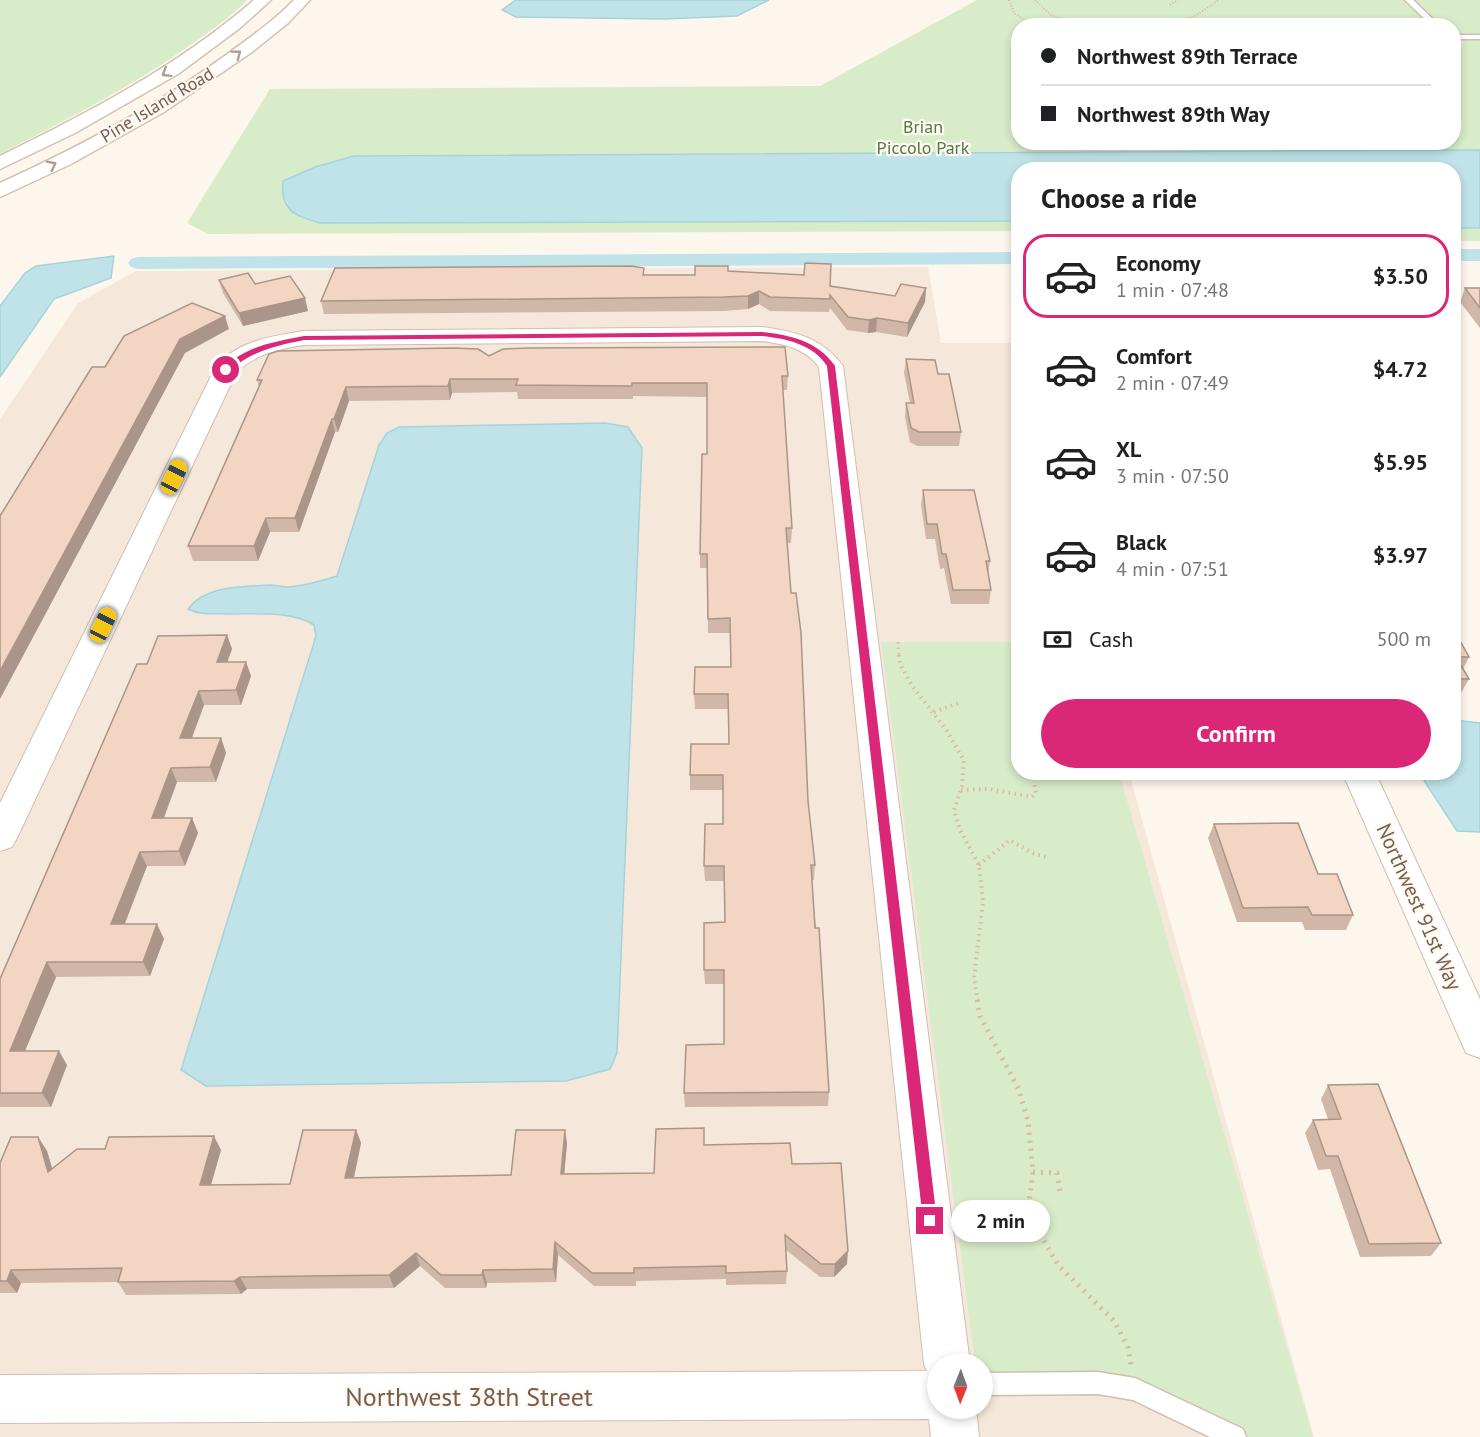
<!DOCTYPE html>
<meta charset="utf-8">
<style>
body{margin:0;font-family:"PT Sans",sans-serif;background:#f6f6f6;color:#202124;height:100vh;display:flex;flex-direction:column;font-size:22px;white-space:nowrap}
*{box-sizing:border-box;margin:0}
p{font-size:20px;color:#757577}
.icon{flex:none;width:33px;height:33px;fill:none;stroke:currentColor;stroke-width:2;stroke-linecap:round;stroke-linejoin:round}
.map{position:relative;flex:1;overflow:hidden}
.side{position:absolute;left:1011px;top:162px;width:450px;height:618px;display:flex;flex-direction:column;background:#fff;border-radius:24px;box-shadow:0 3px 9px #0003}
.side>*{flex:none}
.top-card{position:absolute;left:1011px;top:18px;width:450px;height:132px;border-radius:24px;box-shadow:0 3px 9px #0003;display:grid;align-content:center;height:132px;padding:0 30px;background:#fff}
.needle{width:39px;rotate:181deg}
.controls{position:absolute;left:927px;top:1353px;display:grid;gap:12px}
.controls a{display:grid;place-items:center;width:66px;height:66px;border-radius:50%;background:#fff;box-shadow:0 3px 9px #0003;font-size:30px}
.end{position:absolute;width:27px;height:27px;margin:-14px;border:8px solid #db2777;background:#fff;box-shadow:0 0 0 3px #fff}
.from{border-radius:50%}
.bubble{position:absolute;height:42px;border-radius:21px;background:#fff;box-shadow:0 3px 9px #0003;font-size:20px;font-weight:800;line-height:42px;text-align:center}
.car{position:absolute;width:18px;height:36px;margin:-18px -9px;border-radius:8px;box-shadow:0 0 4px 2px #0007;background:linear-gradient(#f5c518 24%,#345 0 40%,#f5c518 0 76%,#345 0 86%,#f5c518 0)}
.top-card b{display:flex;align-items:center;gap:21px;height:57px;font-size:22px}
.top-card b+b{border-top:2px solid #e0e0e0}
.top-card i{width:15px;height:15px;background:#202124}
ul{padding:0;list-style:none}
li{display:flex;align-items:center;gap:18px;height:84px;margin:0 12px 9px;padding:0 18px;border:3px solid transparent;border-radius:24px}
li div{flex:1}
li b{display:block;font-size:22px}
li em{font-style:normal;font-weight:800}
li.active{border-color:#db2777}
li>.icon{width:54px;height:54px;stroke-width:1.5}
h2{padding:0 30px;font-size:27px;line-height:72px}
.pay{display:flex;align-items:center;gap:15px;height:66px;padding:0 30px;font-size:22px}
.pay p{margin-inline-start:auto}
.action{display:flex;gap:12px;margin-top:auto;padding:12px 30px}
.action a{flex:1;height:69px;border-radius:36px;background:#db2777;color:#fff;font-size:24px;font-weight:800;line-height:69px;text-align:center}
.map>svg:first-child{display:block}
.residential{fill:#f5e8da;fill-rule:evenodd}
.green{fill:#d8ecc9;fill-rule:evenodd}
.water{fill:#bfe3e8;stroke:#a5d3da;stroke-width:1.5}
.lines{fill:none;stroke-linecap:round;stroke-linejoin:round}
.canal{fill:#bfe3e8;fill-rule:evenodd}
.lane-casing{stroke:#d1beb0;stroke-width:3}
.street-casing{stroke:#d1beb0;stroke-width:2}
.secondary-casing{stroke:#d6c0b0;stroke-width:3}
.path-far3{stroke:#d9b8a5;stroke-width:2;stroke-dasharray:1 2;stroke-linecap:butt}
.path-far2{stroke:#d9b8a5;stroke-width:3;stroke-dasharray:1.5 4;stroke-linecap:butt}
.path-far1{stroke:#d9b8a5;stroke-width:4;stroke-dasharray:1.5 4.5;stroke-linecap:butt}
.path{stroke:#d9b8a5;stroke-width:5;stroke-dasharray:2 6;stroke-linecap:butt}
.lane{fill:#fff;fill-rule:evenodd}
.street{fill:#fff;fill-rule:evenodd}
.secondary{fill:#fff;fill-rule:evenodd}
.wall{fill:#d1b7a8}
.shaded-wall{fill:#aa9588}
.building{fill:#f3d5c3;stroke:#aa9588;stroke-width:1.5}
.oneway{stroke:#af9d94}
.route{fill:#db2777}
.labels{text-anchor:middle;stroke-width:4.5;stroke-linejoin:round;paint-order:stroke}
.far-street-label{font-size:18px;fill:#7a5c4d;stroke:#fffaf3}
.far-park-label{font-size:18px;fill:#537a41;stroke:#fffaf3}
.street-label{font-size:21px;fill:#7a5c4d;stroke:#fffaf3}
.near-street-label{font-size:26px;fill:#7a5c4d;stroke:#fffaf3}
</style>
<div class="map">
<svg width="1480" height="1437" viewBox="0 0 1480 1437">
<rect width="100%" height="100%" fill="#fdf6ec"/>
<path class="residential" d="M928 267 941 343H1010L1018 374V772L1129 773 1314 1437H0V419L78 303 136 271ZM938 1364H982V1408H938Z"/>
<path class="green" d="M0 0H247C231 17 212 30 193 43 132 87 66 120 0 154Z
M977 0H1480V241H1454V170H1018V231L208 234 187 223 270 89 820 86ZM1018 26H1454V142H1018Z
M881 642H1018V772L1119 773 1313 1437H1235L1135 1389 983 1390 982 1364 975 1363Z"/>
<path class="water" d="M516 0H769L737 16 663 19 516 17 502 10Z
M1480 150V228H1454V170H1018V221L320 223C294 215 280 211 283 181L315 167 354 156Z
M114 256 111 278 54 299 0 377V306L25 273 36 266Z
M605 423 628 427 642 448 617 1053 610 1069 566 1081 206 1086 181 1070 316 636 314 625C292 611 257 614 230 614 215 613 201 616 188 609 206 585 241 587 269 585 275 585 281 587 287 587 304 586 321 581 337 576L379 445 387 433 399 427Z
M1454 720 1480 723V832L1457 831 1419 773 1454 772Z"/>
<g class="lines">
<path class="canal" d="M1454 249H1480V261H1454Z
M1018 252V264L138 269 131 267 128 263 131 259 138 257Z"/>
<defs>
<path id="lane" d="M1405 0H1413L1440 26H1432Z
M1454 35H1480V39H1454Z
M1098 1372 1135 1378 1243 1429 1246 1437H1210L1133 1400 1098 1394 982 1395V1373Z"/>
<path id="street" d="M762 327C794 331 823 338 843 366L970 1364H938V1408H976L979 1437H931L929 1419 0 1423V1375L927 1371 924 1364 819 367C805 348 784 344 762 341L304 345C279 349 255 354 236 373L17 838 12 847 0 851V803L214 370C234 341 272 336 304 331Z
M1342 772H1375L1480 999V1058L1466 1053Z"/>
<path id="secondary" d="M254 0H271L240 28 178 74 75 133 0 169V156C90 112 178 66 254 0Z
M294 0H310L288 23 252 52 164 112 71 164 0 197V183C79 147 156 106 226 55 249 38 274 21 294 0Z"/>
</defs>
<use href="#lane" class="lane-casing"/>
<use href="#street" class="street-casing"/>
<use href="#secondary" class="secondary-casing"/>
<path class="path-far3" d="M1009 0 1014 13 1034 26
M1035 0 1052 16 1092 26
M1170 5 1178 0
M1160 26 1195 16 1219 0"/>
<path class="path-far2" d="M898 642 899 657"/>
<path class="path-far1" d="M899 655 900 664 913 687 947 731 964 761 962 786 954 810 960 830 979 865 983 901 974 978 978 1001
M934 712 962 702
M961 790 989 789 1032 797 1036 793 1034 782
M979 865 1010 840 1032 853 1046 857"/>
<path class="path" d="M977 1000 980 1016 1019 1090 1028 1121 1033 1172 1029 1202 1032 1220 1058 1265 1115 1322 1128 1348 1131 1365
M1033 1172 1057 1173 1060 1191
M992 1217 1015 1203 1029 1202"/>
<use href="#lane" class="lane"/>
<use href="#street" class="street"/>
<use href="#secondary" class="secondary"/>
</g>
<path class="wall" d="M644 268V275H695L728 271 895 296 926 288 925 302 907 337 876 332 868 333 847 330 830 308 829 312 770 311 759 304 748 309 724 311 324 314 321 301Z
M219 280 255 284 308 311 243 326 223 293Z
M1465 288H1480V328L1460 302Z
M489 356 788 376 787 390H783L792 528 791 543H787L808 801 815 865 814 880H812L829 1092 828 1106 685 1107 684 1093 724 1044V984H705L704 970 725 922 724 881H705L704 866 723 824V790H690V775L729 744 728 709H695L694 694 731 667 730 633H708L707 568H700V554L707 454V397L633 396V399H518L517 392 452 393 450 400 349 401 338 432H335L299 532H270L258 561H193L188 546 259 387 257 380Z
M906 359 938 374 961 432 959 446H917L910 442 905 417 906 403H910L904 373Z
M923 490 990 561 988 574 991 590 989 604H951L944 568 940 569 935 539H926L921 505Z
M1454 630 1469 657 1463 669 1469 679 1461 693H1454Z
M227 635 232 649 227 662H246L251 676 241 705H204L192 738H221L226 753 216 782H177L164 818H192L198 833 185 866H147L124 924 164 939 150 976 56 977 25 1051 67 1065 51 1107H0V979L147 664Z
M1214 824 1318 874 1353 915 1346 930H1305L1302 922H1237L1208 838Z
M1328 1085 1441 1243 1431 1256 1360 1257 1330 1169 1318 1170 1305 1133 1313 1120 1328 1119 1321 1099Z
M356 1130 361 1143 354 1178 511 1175 567 1143 564 1174 654 1173 705 1145 792 1164 847 1264 834 1277H820L786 1250 787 1271 786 1284 726 1285V1279L636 1281V1286H594L558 1255 556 1282 487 1283 486 1288H445L420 1266 394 1288 247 1289 241 1294 126 1295 118 1282 21 1283 17 1293H0V1163L38 1137 47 1151 52 1168 221 1150 211 1185 290 1184Z"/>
<path class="shaded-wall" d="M926 288 925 302 907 337 908 323Z
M759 291V304L748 309V296Z
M305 298 308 311 243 326 239 313Z
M225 316 229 329 185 353 0 699V671L180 339Z
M877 318 876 332 868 333 869 320Z
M450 379 452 393 450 400 448 386Z
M346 387 349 401 338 432 334 419Z
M332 419 335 432 299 532 295 518Z
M266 518 270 532 258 561 254 546Z
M227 635 232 649 222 677 217 662Z
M246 662 251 676 241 705 236 690Z
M199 691 204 705 186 753 180 738Z
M221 738 226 753 216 782 210 767Z
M171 768 177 782 158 833 152 818Z
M192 818 198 833 185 866 179 851Z
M140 852 147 866 119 939 111 924Z
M157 924 164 939 150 976 143 962Z
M47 962 56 977 19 1065 10 1051Z
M59 1051 67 1065 51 1107 42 1093Z
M356 1130 361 1143 351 1191 345 1178Z
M565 1130 567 1143 563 1188 561 1174Z
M214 1136 221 1150 207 1198 200 1185Z
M38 1137 47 1151 57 1185 48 1172Z
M555 1242 558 1255 556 1282 553 1269Z
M848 1251 847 1264 834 1277 835 1264Z
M416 1253 420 1266 394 1288 389 1275Z
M11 1270 21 1283 17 1293 7 1281Z
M483 1270 487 1283 486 1288 482 1275Z
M240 1277 247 1289 241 1294 234 1281Z"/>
<path class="building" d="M805 263 831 264 830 286 895 296 901 284 926 288 908 323 877 318 869 320 848 317 830 295V299L770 297 759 291 748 296 724 297 321 301 335 268 632 266 644 268 643 275H695V266H728V271L804 275Z
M248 273 255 284 290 276 305 298 239 313 219 280Z
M1465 288H1480V308Z
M192 303 225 316 180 339 0 671V516L92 367H105L124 336Z
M785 347 788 376H782L792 528H786L791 593H796L801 633 808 801 815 865H811L815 928H819L829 1092 684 1093 686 1045 724 1044V970H704V923L725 922 724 866H704L705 824H723V775H690L691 744H729L728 694H694L695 667H731L730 618 708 619 707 554H700L702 454H707V383H632V386L516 385 518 379H450L448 386 346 387 334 419H332L295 518H266L254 546H188L262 380H257L269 354 278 351 453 348 478 349 489 356 503 349 529 348Z
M906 359 935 360 938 374H949L961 432H919L911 428 906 403H914Z
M923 490H974L990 561H986L991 590H953L946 554H942L937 524H927Z
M1454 630 1469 657H1456L1469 679H1454Z
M227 635 217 662H246L236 690 199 691 180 738H221L210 767 171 768 152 818H192L179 851 140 852 111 924H157L143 962H47L10 1051H59L42 1093H0V979L137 664H147L158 636Z
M1298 823 1318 874H1337L1353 915H1312L1308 907 1243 908 1214 824Z
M1378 1084 1441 1243 1369 1244 1338 1156H1326L1313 1120 1341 1119 1328 1085Z
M704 1128V1145L790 1143 792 1164 841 1163 848 1251 835 1264H821L785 1235 787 1271 726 1273V1266L634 1268V1273H592L555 1242 553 1269 483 1270 482 1275H441L416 1253 389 1275 240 1277 234 1281 118 1282 122 1268 11 1270 7 1281H0V1163L11 1137H38L48 1172 77 1149H105L109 1137 214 1136 200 1185 290 1184 303 1130H356L345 1178 511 1175 516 1130H565L561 1174 654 1173 656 1129Z"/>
<defs><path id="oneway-chevron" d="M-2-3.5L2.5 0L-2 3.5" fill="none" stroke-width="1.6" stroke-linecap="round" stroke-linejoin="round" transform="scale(1.5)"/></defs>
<g class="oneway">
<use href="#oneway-chevron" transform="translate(237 54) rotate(-37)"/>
<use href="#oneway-chevron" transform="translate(166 73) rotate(148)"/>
<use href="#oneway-chevron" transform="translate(52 165) rotate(-27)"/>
</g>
<path class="route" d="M762 332C790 335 818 341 835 366L937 1221 935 1226 930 1227 925 1226 923 1221 827 366C813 344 787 339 762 336L304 340C275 346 251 351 228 372L222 370C244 346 274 342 304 336Z"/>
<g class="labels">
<g class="far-street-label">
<text transform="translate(157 105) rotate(-31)" y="6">Pine Island Road</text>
</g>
<g class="far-park-label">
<text x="923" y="133">Brian<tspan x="923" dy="21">Piccolo Park</tspan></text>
</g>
<g class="street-label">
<text transform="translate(1419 907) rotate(66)" y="7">Northwest 91st Way</text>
</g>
<g class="near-street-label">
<text x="469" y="1406">Northwest 38th Street</text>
</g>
</g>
</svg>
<div class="controls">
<a><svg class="needle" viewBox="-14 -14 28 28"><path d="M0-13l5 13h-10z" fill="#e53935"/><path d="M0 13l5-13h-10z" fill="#757577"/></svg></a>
</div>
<i class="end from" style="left:226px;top:370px"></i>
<i class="end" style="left:930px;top:1221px"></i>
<div class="bubble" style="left:951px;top:1200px;width:99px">2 min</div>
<i class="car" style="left:174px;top:477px;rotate:26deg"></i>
<i class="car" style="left:103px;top:625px;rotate:26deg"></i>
<div class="top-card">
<b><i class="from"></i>Northwest 89th Terrace</b>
<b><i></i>Northwest 89th Way</b>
</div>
<section class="side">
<h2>Choose a ride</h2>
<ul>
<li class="active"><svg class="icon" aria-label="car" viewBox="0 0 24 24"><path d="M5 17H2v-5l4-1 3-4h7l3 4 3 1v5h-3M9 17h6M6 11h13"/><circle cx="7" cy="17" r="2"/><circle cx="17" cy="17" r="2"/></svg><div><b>Economy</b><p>1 min · 07:48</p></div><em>$3.50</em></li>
<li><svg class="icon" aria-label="car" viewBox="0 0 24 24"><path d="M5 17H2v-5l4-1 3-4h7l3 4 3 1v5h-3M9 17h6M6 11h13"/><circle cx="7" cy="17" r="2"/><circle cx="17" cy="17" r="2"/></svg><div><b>Comfort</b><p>2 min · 07:49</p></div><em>$4.72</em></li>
<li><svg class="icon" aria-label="car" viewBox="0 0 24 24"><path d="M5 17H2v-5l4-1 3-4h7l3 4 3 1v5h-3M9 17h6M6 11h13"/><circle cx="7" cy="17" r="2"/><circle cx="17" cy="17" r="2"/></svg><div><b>XL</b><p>3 min · 07:50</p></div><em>$5.95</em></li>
<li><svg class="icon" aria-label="car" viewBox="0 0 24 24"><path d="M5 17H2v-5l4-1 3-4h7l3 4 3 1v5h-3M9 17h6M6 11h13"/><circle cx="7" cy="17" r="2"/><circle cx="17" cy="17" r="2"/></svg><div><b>Black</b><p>4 min · 07:51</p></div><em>$3.97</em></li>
</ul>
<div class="pay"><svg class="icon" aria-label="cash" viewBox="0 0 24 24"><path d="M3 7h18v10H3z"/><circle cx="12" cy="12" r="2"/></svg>Cash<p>500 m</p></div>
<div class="action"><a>Confirm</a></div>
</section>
</div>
